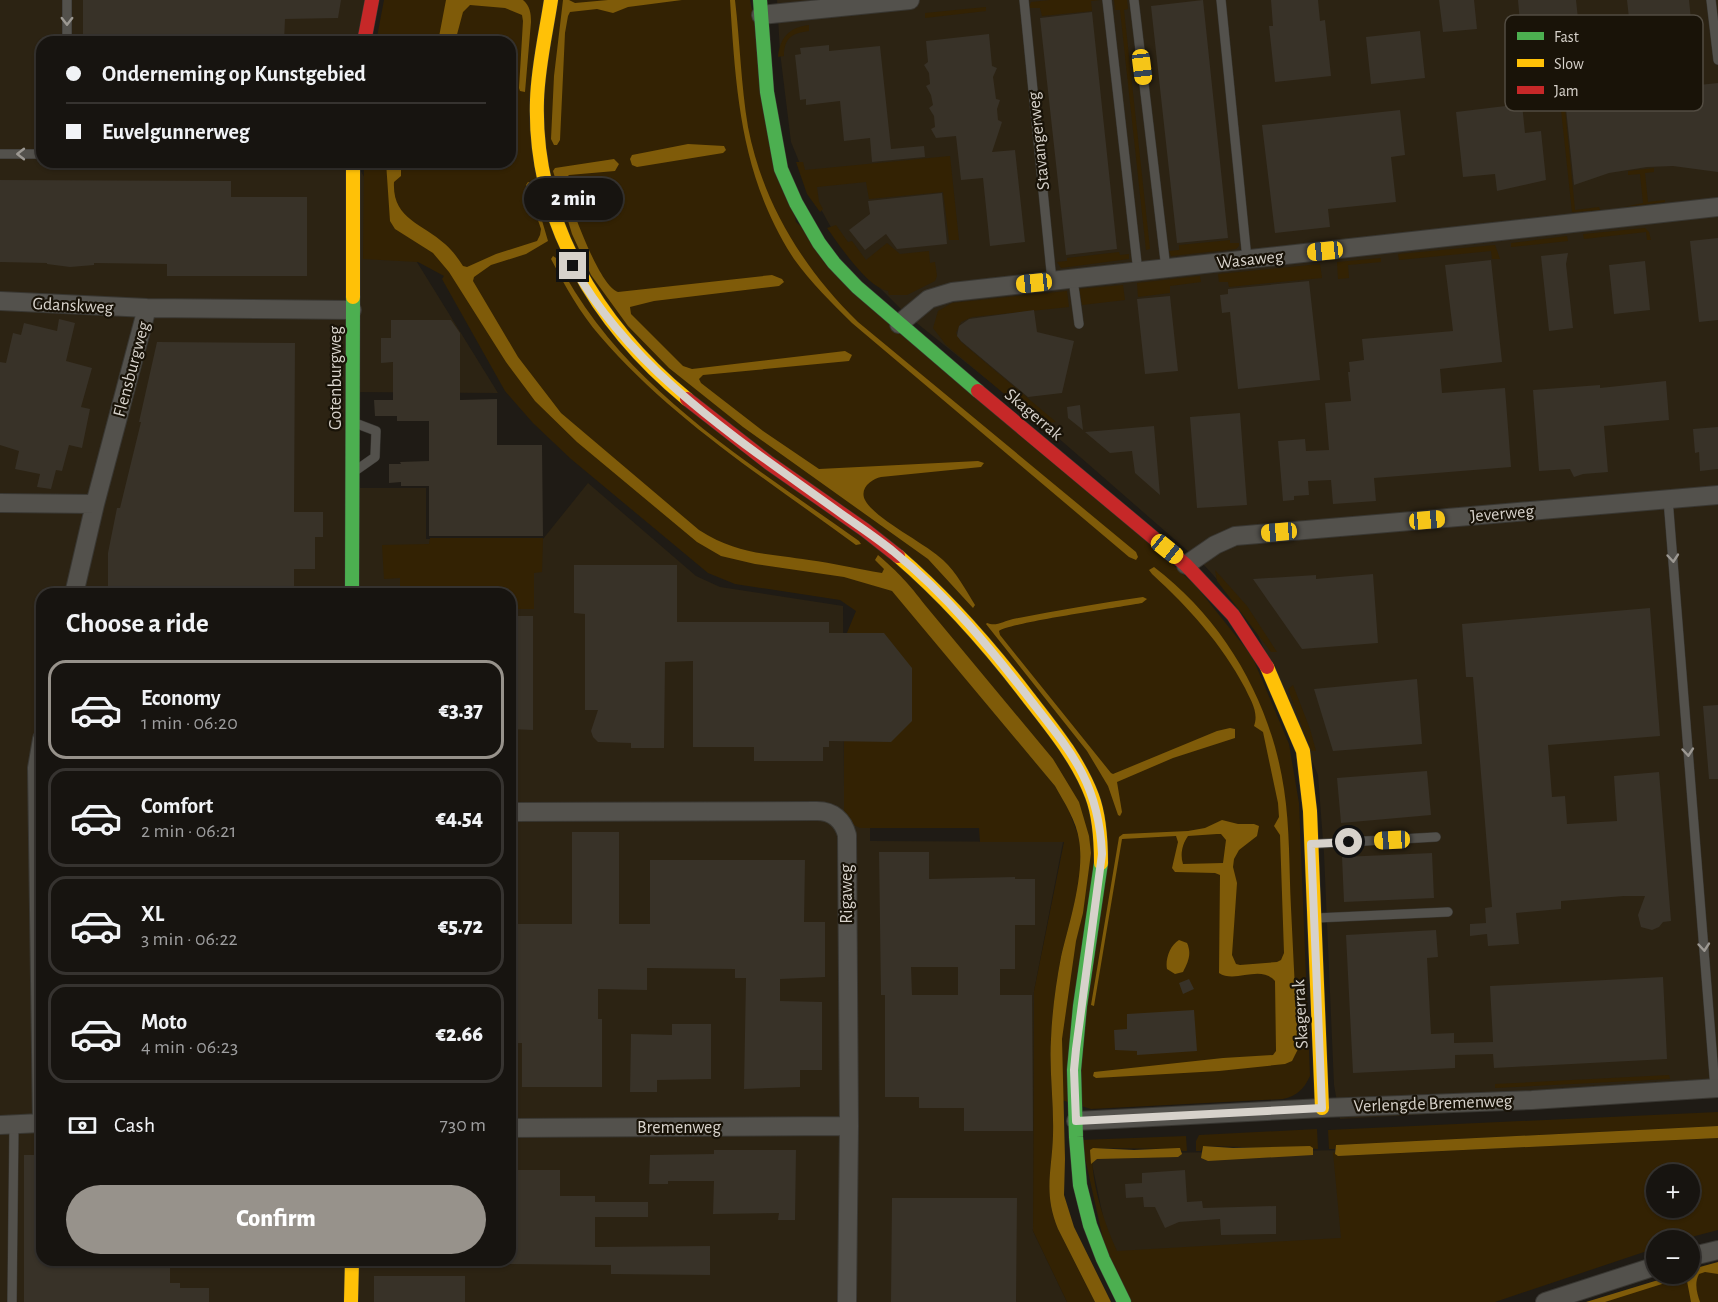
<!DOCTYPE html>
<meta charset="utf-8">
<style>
body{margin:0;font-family:"Alegreya Sans",sans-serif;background:#24211e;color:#f1f3f6;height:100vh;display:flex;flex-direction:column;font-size:22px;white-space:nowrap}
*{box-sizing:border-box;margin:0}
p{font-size:20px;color:#9e9e9f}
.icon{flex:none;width:33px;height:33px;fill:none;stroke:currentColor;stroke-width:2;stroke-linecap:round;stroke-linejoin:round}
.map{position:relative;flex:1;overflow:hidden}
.drawer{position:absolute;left:36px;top:588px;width:480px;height:678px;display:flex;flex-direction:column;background:#171410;border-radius:18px;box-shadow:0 2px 4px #0004,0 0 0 2px #363330}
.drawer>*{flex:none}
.banner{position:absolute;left:36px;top:36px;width:480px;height:132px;border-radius:18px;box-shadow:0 2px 4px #0004,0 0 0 2px #363330;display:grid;align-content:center;height:132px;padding:0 30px;background:#171410}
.tools{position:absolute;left:1646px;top:1164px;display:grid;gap:12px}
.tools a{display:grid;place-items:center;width:54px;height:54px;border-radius:50%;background:#171410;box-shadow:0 2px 4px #0004,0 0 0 2px #363330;font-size:30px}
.end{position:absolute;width:27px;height:27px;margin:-14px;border:8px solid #d7d2cb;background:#111;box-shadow:0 0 0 3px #111}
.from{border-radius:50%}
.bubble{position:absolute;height:42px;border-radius:21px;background:#171410;box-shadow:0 2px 4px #0004,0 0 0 2px #363330;font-size:20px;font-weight:800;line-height:42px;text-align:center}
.car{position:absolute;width:18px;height:36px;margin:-18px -9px;border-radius:8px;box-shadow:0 0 4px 2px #0007;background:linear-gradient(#f5c518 24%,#345 0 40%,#f5c518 0 76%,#345 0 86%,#f5c518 0)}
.banner b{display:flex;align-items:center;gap:21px;height:57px;font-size:22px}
.banner b+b{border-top:2px solid #363330}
.banner i{width:15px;height:15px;background:#f1f3f6}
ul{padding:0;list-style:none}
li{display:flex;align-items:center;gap:18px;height:99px;margin:0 12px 9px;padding:0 18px;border:3px solid #363330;border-radius:18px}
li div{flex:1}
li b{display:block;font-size:22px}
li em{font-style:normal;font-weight:800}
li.on{border-color:#97928b}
li>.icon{width:54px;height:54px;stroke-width:1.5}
h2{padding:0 30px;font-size:27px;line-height:72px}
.pay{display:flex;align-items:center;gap:15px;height:66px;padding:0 30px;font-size:22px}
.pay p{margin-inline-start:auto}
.primary-button{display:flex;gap:12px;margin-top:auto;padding:12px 30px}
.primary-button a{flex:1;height:69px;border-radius:36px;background:#97928b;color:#fff;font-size:24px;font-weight:800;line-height:69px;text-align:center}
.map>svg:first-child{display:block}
.built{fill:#2c2313;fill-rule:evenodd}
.green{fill:#332203;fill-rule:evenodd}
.water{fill:#7f5b09;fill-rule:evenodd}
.building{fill:#383228;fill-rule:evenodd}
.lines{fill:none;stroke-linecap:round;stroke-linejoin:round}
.lane-casing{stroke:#393732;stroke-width:10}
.street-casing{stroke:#393732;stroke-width:20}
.fast-casing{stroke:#393732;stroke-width:15}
.slow-casing{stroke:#393732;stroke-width:15}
.jam-casing{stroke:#393732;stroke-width:15}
.lane{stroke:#53514c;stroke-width:9}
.street{stroke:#53514c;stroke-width:18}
.fast{stroke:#4caf50;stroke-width:14}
.slow{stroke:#ffc107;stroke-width:14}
.jam{stroke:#c62828;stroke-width:14}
.oneway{stroke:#9c9892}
.route{stroke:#d7d2cb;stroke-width:8}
.labels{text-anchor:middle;stroke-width:4.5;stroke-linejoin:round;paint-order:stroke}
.street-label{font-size:18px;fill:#d7d2cb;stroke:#191308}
.key{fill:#191308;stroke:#524c42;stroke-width:1.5}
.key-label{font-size:16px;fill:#d7d2cb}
</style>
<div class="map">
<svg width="1718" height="1302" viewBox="0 0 1718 1302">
<rect width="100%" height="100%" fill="#1f1b15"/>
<path class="built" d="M0 0H368L360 42H42V162H355L498 393 353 392 358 488H426V539H543L588 483 696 576 720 587 843 606 844 787 870 786V841L1063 842 1034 991 1033 1231 1067 1302H0ZM42 594H510V1260H42Z
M777 0H1718V1098L1340 1119 1334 1085 1324 854 1318 775 1250 616 1205 566 1040 422 908 316 861 269 833 231 812 193 791 142 780 52Z
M1350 1150 1365 1250 1118 1261 1105 1226 1090 1154Z"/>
<path class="green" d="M384 0H750L796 222 1196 586 1252 656 1289 744 1299 803 1310 1076C1304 1089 1297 1096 1283 1099L1091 1109 1055 1098 1071 929 1083 848 1061 790 893 588 852 578 892 591 898 597 1055 786C1064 802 1077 822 1079 840 1085 875 1069 923 1061 957 1056 983 1052 1012 1051 1039 1049 1070 1054 1103 1053 1135 1052 1171 1043 1192 1058 1229L1095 1302H1067L1033 1231 1034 991 1064 842H980L979 828H860L854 825 844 811V640L856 611 840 600 735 584 708 573 571 459 533 423 505 391 442 279 444 276 418 262 363 259 364 162H510V42H376Z
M1050 0H1100L1091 1 1092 11 1042 16 1040 8H1029L1031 2Z
M1114 0H1127L1128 9 1124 10 1150 249 1146 250 1120 10H1115Z
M986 7V11L925 18V13Z
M809 25V31C792 33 784 38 784 56L778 57C780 37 790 27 809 25Z
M1627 75 1630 90 1564 98 1575 210 1599 207 1600 210 1572 212 1558 82Z
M950 156 959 240H949L943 192 869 199 866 182 817 187 819 202 823 209 820 212 807 194 796 162H803L805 170Z
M1654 168V172L1645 173 1648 202 1665 200V202L1624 207 1643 203 1640 174 1628 175V171Z
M836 225 848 242 852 241 866 260 887 243 900 254 929 251 930 263 935 262 937 276 935 281 907 295H889L888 291C867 287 840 246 827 228Z
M1645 228 1649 232 1651 240H1647L1646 232 1584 239 1583 234Z
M1567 236 1568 241 1511 247V243Z
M1230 240V243H1239V246L1236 249 1171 256 1169 251 1179 250V245Z
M1495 245 1500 259H1492L1491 251 1399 260 1398 254Z
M1119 252 1120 255 1129 254V259L1061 268 1057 262 1067 261V258Z
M1381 258V262L1348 265 1349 278 1338 279 1337 262Z
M1320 264 1322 278 1229 287 1228 282H1219L1218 274Z
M1200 276 1201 282 1170 286V293L1138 297 1137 283Z
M1123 285 1125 300 1082 305 1079 289Z
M1067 291 1069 307 972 317 961 322 956 333 961 342 1056 422 1040 424 946 345 933 328 938 311 952 303Z
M430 538H543L542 572 534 573V609H518V615H510V594H400V578L384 579 382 545 429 544Z
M1215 570 1247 606 1277 652H1271L1217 581Z
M1293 685 1310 729 1316 751H1311L1288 689Z
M1669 1075 1670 1079 1495 1088V1084Z
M1718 1112V1126L1336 1145 1335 1149H1329L1328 1130Z
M1317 1129 1318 1149 1203 1146 1201 1151H1196V1141L1199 1135Z
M1186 1136 1187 1151H1182L1180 1149 1093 1148C1089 1177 1104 1223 1117 1251L1341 1238 1333 1152 1338 1156 1718 1138V1230L1680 1240H1656V1248L1495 1302H1129L1107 1257 1081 1140ZM1656 1174H1689V1208H1656Z
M1718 1265V1302H1595Z"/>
<path class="water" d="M446 0H523C530 6 531 13 531 22L525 92 520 91 519 88 523 21 522 15 505 8 470 5 463 12 455 42H438Z
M563 0H569L575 3 608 0H682L628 7 613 13 597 9 570 12 568 16 565 33 560 140 557 145H554L551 139 554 76Z
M730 0H735C740 42 741 85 748 127 763 204 803 268 858 322L1136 552 1138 557 1136 560 1129 557 852 323C832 303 811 283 794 259 741 178 736 93 730 0Z
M688 144 724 146 726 150 723 153 637 167 632 165 630 159 632 155Z
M614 159 619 164 615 171 569 175 564 180V184C571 205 598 285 618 292L772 275 782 279 784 282 779 286 654 301 630 307 631 314 683 366 692 369 845 351 852 355 849 361 703 375 699 379 701 383 763 431 819 469 978 461 984 463 981 467 881 477C872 479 859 488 865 500 875 519 925 543 943 560 957 573 965 589 975 605L973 608 928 559 743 427 669 368 628 326 591 275 572 234 553 171 555 168Z
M386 162H396L401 166V176L394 182C392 219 422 223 445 244 452 250 458 258 463 266L467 267 496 254 537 241 540 235 541 229 526 185 528 182 531 183 548 241 526 254 491 265 474 277 473 281 518 357 561 413 699 530C738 555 766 553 809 560 833 563 858 569 882 573L884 569 875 560 878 555C899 573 909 584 925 605L1053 759 1079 802 1089 836 1091 853 1083 913 1076 941 1062 1039 1065 1159 1064 1195 1074 1227 1111 1302H1095L1058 1229C1043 1192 1052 1171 1053 1135 1054 1103 1049 1070 1051 1039 1052 1012 1056 983 1061 957 1069 923 1085 875 1079 840 1077 822 1064 802 1055 786L892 591 844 577 755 564 721 556 697 542 577 442 535 401 506 362 449 272 433 253 395 229 390 221Z
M553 256 556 258C619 385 747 461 859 541L861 544 856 545C768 480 672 420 600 336 580 313 565 286 551 259Z
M1154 567C1225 621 1271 702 1284 789 1290 828 1289 868 1291 908 1293 955 1296 1002 1298 1049L1292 1061 1285 1064 1219 1071 1096 1078 1093 1076 1094 1072 1223 1058 1273 1055 1276 1051 1275 981C1260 964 1235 984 1219 973L1220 875 1215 873 1175 872 1172 868 1178 842 1176 836 1122 839 1094 1006 1091 1005 1119 837 1123 834 1188 831 1205 828 1222 820 1238 824H1254L1259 826 1257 836 1239 850 1234 859 1233 867 1237 883 1232 955 1236 964 1240 965 1277 962 1281 960 1284 953 1280 835 1274 826 1279 817 1278 803 1263 732 1254 726C1259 712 1251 701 1245 688 1221 643 1189 608 1152 574L1149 570ZM1217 834H1221L1226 840 1223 863 1183 864C1180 855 1182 844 1188 836Z
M1143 597 1147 599 1142 603C1121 607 1008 623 999 631L1000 635 1111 773 1113 774 1217 731 1230 728 1235 729V738L1173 758 1117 782 1122 812 1120 816 1118 815 1108 786 1087 751 986 624 987 623C996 627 1004 621 1013 619 1056 611 1099 603 1143 597Z
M1179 940 1187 943C1192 954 1188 962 1183 972L1175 974 1167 969C1165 960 1170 945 1179 940Z
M1718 1126V1138L1338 1156 1335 1154 1336 1145Z
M1203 1146 1233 1148 1310 1146 1313 1148V1155L1208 1161 1201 1158Z
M1093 1148 1134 1150 1178 1148H1180L1182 1154 1178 1157 1097 1159 1091 1164 1090 1150Z
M1718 1262V1274L1705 1272 1699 1274C1694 1283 1697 1294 1700 1302H1691L1687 1281 1681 1278 1605 1302H1586L1678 1274H1689V1270Z"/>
<path class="building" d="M83 0H341L338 18 285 19 284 42H83Z
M1203 0 1228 238 1177 243 1151 6Z
M1271 0H1318L1320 21 1325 20 1331 76 1275 82 1269 26H1273Z
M1439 0H1474L1477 29 1443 32Z
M1518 0H1576L1579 28 1521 35Z
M1627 0H1689L1693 39 1632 45Z
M1092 12 1117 249 1066 255 1040 18Z
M1420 31 1425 78 1371 84 1366 37Z
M989 34 992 66 997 68 993 77 996 99 1000 100 997 109 998 120 1002 122 992 152 1015 150 1025 242 990 246 983 178 961 180 956 136 936 138 931 129 935 127 934 116 929 108 933 105 931 95 926 86 930 84 929 73 924 65 928 62 926 41Z
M829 45V51L880 46 891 149 924 146 925 157 872 162 870 138 844 141 840 101 806 105V99L800 100 795 55 801 54 800 48Z
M1718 83V172L1673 166 1647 167 1609 173 1574 185 1565 99Z
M1522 104 1525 133 1541 131 1546 180 1497 191 1495 174 1463 177 1456 112Z
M1400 110 1405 155 1391 157 1396 202 1328 209 1330 227 1275 233 1262 125Z
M0 180 231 181V197H307V276H167V264L94 263V265L70 267 47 264V263L0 262Z
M942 193 947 244 897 249 886 234 865 250 849 230 870 214 868 201Z
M1718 238V320L1699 322 1690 241Z
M1568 253 1566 264 1573 328 1549 331 1541 256Z
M1491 260 1502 362 1440 369 1442 393 1505 388 1511 467 1374 478 1376 501 1333 504 1331 480 1308 481 1309 495 1294 496V500L1283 501 1278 441 1305 439 1306 451 1329 450 1325 403 1351 401 1348 372H1350L1349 362 1364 360 1362 339 1453 331 1445 265Z
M1645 261 1650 310 1614 314 1609 265Z
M1309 281 1320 380 1238 389 1230 312 1222 313 1220 295 1228 294V289Z
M1170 296 1178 371 1145 374 1137 299Z
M1034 310 1037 332 1074 341 1062 393 1028 397 961 341 957 336 959 326 969 319Z
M59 319 75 323 66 361 92 368 81 407 90 409 82 448 69 445 62 471 56 470 51 489 37 487 40 474 15 469 19 451 0 445V362L6 363 13 333 21 335 24 323 57 331Z
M391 320H451L460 333V400L497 399V445H542L543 536H429V486H401V482L389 483V464H401L400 462 429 461V421H397V416H375L374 400H393V362L381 363V338H391Z
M157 342 295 343 294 512H323V537H315V569H294V591H215V594H108V553L117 508H120L141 422H139Z
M1666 381 1669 420 1604 426 1608 472 1583 474 1574 477 1570 469 1539 471 1533 390 1600 385V388Z
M1080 405 1083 430 1068 418 1067 407Z
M1240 413 1247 505 1197 508 1190 417Z
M1154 426 1160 495 1135 473 1132 451 1110 453 1085 432Z
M1718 427V469L1700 471 1699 452 1695 453 1693 429Z
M574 565H677V622H829V633H884L912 668V721L891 742 829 741V747H823V761H754V747H693V661L665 662 664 748H631V743L598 742 593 737 591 731 598 710H585V614L574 613Z
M1373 574 1378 643 1302 649 1253 579 1316 575V579Z
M1650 608 1660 736 1548 745 1552 797 1565 796 1567 824 1617 821 1614 776 1659 772 1671 921 1663 922 1659 927 1652 930 1641 927 1638 915 1645 896H1624L1561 901V909L1516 913 1519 944 1488 946 1487 934 1470 936V924L1486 923 1485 908 1492 907 1473 677H1466L1462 624Z
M510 616H533V730L510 729Z
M1417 679 1422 744 1333 751 1314 689Z
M1718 705V779H1709L1703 706Z
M1427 771 1431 815 1341 823 1337 778Z
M572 832H619V924H650V860H805L804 922H825V977L780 979V1001L822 1002V1070H800V1087L744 1089 746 978H735V969L647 968V990L598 989V1019H602V1087H522V1043H510V924H572Z
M879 852H929V879L1015 877V879H1035V925H1015V969H1000V995H1032L1033 1131H964V1108H919V1097H885V995H881ZM911 967H958V995H912Z
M1432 853 1434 898 1344 902 1342 857Z
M1436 930 1438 957 1427 958 1431 1034 1454 1033V1043L1493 1042 1490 986 1663 977 1667 1059 1494 1068 1493 1054 1455 1055V1068L1353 1073 1346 935Z
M1189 979 1194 989 1183 994 1179 983Z
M1194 1010 1197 1051 1137 1055V1051L1115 1050 1114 1030 1127 1029V1014Z
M672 1024H711V1079L657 1080V1092H630L631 1034 672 1035Z
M714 1150H796L795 1220H778L779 1213 713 1214 714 1181H668V1184H649L650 1155 714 1154Z
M24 1155H42V1260H170V1283H180V1288H209V1302H24Z
M510 1170H560V1196H595V1202H648V1217H595V1247L710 1246V1275L611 1274V1265L510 1264Z
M1185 1170 1187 1202 1202 1201 1203 1208 1276 1206V1234L1221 1235 1220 1219 1179 1222 1165 1228 1155 1207H1144L1143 1197 1126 1198 1125 1184 1142 1183V1173Z
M892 1198H1017L1016 1302H891Z
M374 1276H465V1302H374Z"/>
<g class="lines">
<defs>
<path id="lane" d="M1024 0 1052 281
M1107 0 1138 272
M1134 0 1166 269
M1221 0 1247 259
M1711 0 1718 60
M67 42V0
M0 154H42
M1073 279 1079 324
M355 423 376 431 375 457 355 471
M1668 499 1715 1088
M1313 844 1436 837
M1316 918 1448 912
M12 1302 14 1124"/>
<path id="street" d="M761 15 910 0
M0 301 147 308 352 310
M899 324 929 299 952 292 1718 207
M0 503 95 504
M1186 565 1215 545 1235 536 1718 495
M74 594 95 504 147 308
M42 739 37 768 42 1123
M510 812 817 811C833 811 843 820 847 835L849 1126 847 1302
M1076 1121 1322 1108 1532 1100 1718 1088
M0 1125 41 1123
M510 1128 849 1126
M1689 1257 1718 1250
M1545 1302 1656 1266"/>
<path id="fast" d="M760 0 767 92 781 169 796 203 819 243 834 263 857 287 978 391
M352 594 353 297
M1101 863 1080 1006 1074 1070 1076 1137 1080 1185 1090 1225 1103 1259 1124 1302"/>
<path id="slow" d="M551 0C546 33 538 66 537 100 533 220 597 325 687 399
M353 297V162
M898 556C947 598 989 646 1028 697 1052 728 1078 759 1092 796 1100 817 1101 841 1101 863
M1267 667 1303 751 1310 811 1322 1108
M351 1302 352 1260"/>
<path id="jam" d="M364 42 372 0
M978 391 1186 565 1233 615 1267 667
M687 399 769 463 865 530 898 556"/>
</defs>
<use href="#lane" class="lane-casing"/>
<use href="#street" class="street-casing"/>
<use href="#fast" class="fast-casing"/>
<use href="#slow" class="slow-casing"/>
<use href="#jam" class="jam-casing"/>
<use href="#lane" class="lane"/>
<use href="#street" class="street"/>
<use href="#fast" class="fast"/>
<use href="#slow" class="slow"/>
<use href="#jam" class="jam"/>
</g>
<defs><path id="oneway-chevron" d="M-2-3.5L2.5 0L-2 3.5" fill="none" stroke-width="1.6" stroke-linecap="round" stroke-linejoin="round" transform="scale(1.5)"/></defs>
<g class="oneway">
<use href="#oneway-chevron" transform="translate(67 21) rotate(90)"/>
<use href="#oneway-chevron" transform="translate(21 154) rotate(-180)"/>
<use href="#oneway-chevron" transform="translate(1673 558) rotate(85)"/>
<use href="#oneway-chevron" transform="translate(1688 752) rotate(85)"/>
<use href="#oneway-chevron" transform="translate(1704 947) rotate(85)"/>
</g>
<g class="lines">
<path class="route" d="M573 266C634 375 744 443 843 515 860 527 878 539 894 552 947 595 991 649 1032 702 1073 754 1099 785 1102 854L1076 1049 1074 1070 1076 1121 1322 1108 1311 844 1349 842"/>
</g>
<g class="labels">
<g class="street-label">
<text transform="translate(1038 141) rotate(-96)" y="6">Stavangerweg</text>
<text transform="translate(1250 259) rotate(-6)" y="6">Wasaweg</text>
<text transform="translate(73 305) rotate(3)" y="6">Gdanskweg</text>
<text transform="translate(131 369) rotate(-75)" y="6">Flensburgweg</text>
<text transform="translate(335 378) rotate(-90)" y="6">Gotenburgweg</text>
<text transform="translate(1034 414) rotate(40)" y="6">Skagerrak</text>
<text transform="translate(1502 513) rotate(-5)" y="6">Jeverweg</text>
<text transform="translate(846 894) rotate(-90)" y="6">Rigaweg</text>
<text transform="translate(1300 1014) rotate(-93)" y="6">Skagerrak</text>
<text transform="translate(1433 1103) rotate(-2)" y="6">Verlengde Bremenweg</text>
<text x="679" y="1133">Bremenweg</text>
</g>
</g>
<rect x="1505" y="15" width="198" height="96" rx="9" class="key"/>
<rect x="1517" y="32" width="27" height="8" fill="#4caf50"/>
<rect x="1517" y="59" width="27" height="8" fill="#ffc107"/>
<rect x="1517" y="86" width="27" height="8" fill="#c62828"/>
<g class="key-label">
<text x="1554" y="42">Fast</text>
<text x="1554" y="69">Slow</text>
<text x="1554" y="96">Jam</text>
</g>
</svg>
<div class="tools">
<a>+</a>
<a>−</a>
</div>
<i class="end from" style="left:1349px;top:842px"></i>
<i class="end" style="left:573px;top:266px"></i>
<div class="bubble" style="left:524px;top:178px;width:99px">2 min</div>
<i class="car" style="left:1142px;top:67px;rotate:173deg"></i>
<i class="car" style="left:1325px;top:251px;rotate:264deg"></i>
<i class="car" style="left:1034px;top:283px;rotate:264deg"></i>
<i class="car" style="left:1427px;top:520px;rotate:85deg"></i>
<i class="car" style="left:1279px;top:532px;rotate:265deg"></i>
<i class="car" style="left:1167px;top:549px;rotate:129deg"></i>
<i class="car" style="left:1392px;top:840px;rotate:267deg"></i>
<div class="banner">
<b><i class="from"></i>Onderneming op Kunstgebied</b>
<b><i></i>Euvelgunnerweg</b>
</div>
<section class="drawer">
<h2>Choose a ride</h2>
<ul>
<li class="on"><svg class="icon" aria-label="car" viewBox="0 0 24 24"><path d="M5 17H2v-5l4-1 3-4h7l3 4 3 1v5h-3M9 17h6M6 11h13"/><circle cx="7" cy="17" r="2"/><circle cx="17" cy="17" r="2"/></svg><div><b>Economy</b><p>1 min · 06:20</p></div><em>€3.37</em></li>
<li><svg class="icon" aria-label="car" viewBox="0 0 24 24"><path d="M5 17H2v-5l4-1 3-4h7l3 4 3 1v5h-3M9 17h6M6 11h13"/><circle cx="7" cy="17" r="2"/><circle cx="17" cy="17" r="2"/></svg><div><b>Comfort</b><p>2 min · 06:21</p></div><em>€4.54</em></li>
<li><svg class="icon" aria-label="car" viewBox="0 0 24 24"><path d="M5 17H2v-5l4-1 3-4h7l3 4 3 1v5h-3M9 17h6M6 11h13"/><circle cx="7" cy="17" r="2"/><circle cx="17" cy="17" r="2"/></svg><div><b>XL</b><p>3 min · 06:22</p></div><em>€5.72</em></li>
<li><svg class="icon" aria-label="car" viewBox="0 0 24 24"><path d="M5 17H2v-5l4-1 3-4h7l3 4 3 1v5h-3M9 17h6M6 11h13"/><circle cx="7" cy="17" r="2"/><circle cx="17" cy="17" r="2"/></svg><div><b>Moto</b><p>4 min · 06:23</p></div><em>€2.66</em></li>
</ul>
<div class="pay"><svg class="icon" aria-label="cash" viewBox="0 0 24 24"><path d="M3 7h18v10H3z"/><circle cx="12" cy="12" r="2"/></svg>Cash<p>730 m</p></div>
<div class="primary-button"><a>Confirm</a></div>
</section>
</div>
